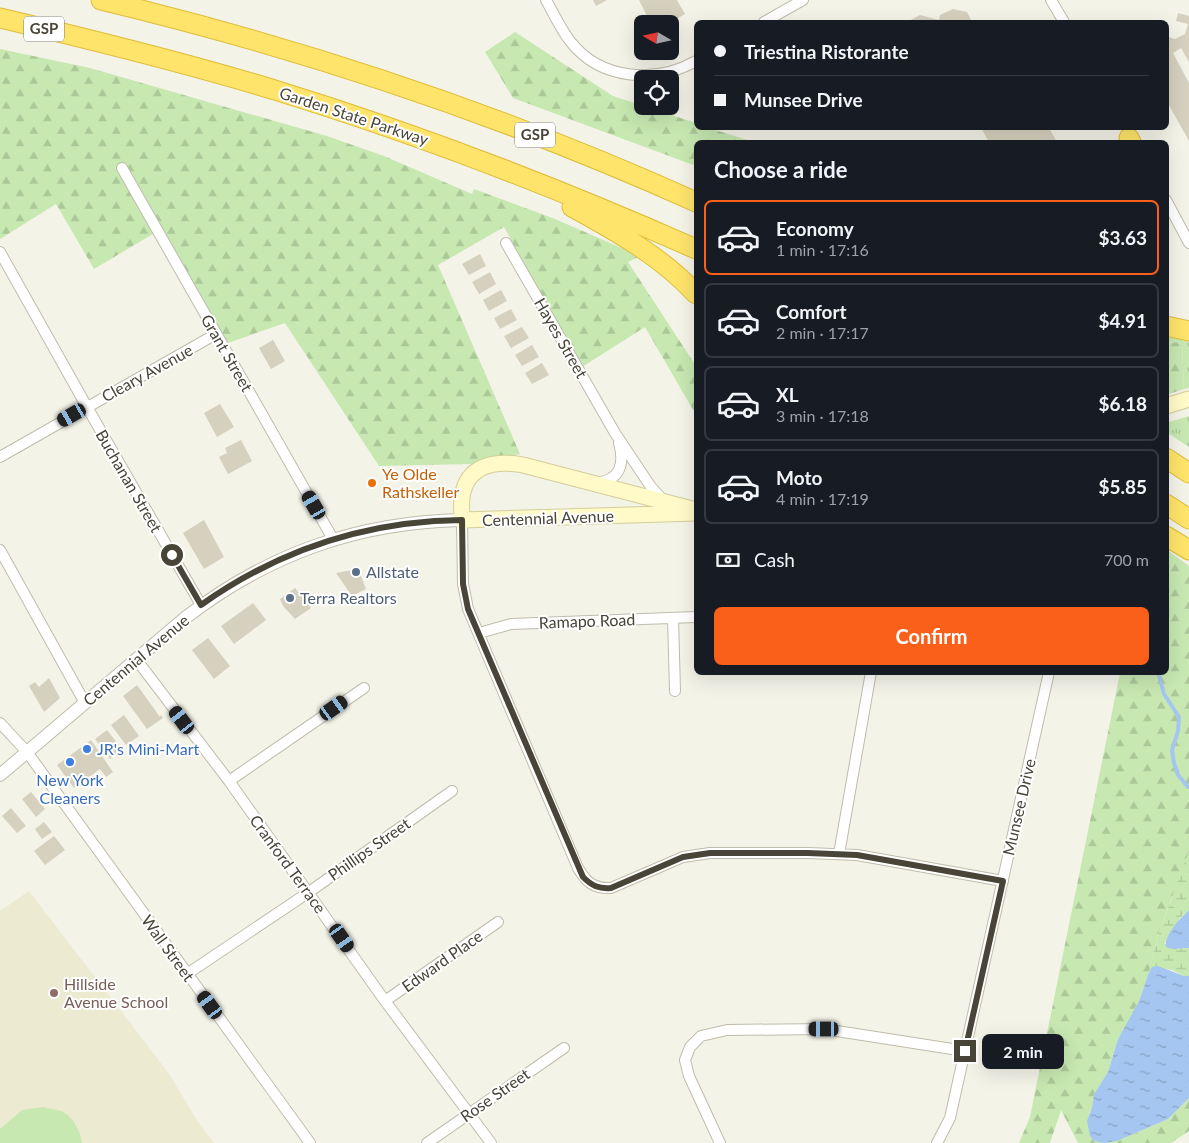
<!DOCTYPE html>
<meta charset="utf-8">
<style>
body{margin:0;font-family:Lato,sans-serif;background:#20242c;color:#f1f3f6;height:100vh;display:flex;flex-direction:column;font-size:19px;white-space:nowrap}
*{box-sizing:border-box;margin:0}
p{font-size:16px;color:#9ea1a6}
.icon{flex:none;width:28px;height:28px;fill:none;stroke:currentColor;stroke-width:2;stroke-linecap:round;stroke-linejoin:round}
.map{position:relative;flex:1;overflow:hidden}
.sheet{position:absolute;left:694px;top:140px;width:475px;height:535px;display:flex;flex-direction:column;background:#171b24;border-radius:8px;box-shadow:0 5px 20px #0002}
.sheet>*{flex:none}
.banner{position:absolute;left:694px;top:20px;width:475px;height:110px;border-radius:8px;box-shadow:0 5px 20px #0002;display:grid;align-content:center;height:110px;padding:0 20px;background:#171b24}
.needle{width:32px;rotate:279deg}
.fabs{position:absolute;left:634px;top:15px;display:grid;gap:10px}
.fabs a{display:grid;place-items:center;width:45px;height:45px;border-radius:8px;background:#171b24;box-shadow:0 5px 20px #0002;font-size:25px}
.end{position:absolute;width:22px;height:22px;margin:-11px;border:6px solid #484437;background:#fff;box-shadow:0 0 0 2px #fff}
.from{border-radius:50%}
.bubble{position:absolute;height:35px;border-radius:8px;background:#171b24;box-shadow:0 5px 20px #0002;font-size:16px;font-weight:700;line-height:35px;text-align:center}
.car{position:absolute;width:15px;height:30px;margin:-15px -8px;border-radius:6px;box-shadow:0 0 4px 1px #0007;background:linear-gradient(#222 24%,#8ab4d8 0 40%,#222 0 76%,#8ab4d8 0 86%,#222 0)}
.banner b{display:flex;align-items:center;gap:18px;height:48px;font-size:19px}
.banner b+b{border-top:1px solid #363941}
.banner i{width:12px;height:12px;background:#f1f3f6}
ul{padding:0;list-style:none}
li{display:flex;align-items:center;gap:15px;height:75px;margin:0 10px 8px;padding:0 10px;border:2px solid #363941;border-radius:8px}
li div{flex:1}
li b{display:block;font-size:19px}
li em{font-style:normal;font-weight:700}
li.selected{border-color:#fa601a}
li>.icon{width:45px;height:45px;stroke-width:1.5}
h2{padding:0 20px;font-size:22px;line-height:60px}
.pay{display:flex;align-items:center;gap:12px;height:55px;padding:0 20px;font-size:19px}
.pay p{margin-inline-start:auto}
.cta{display:flex;gap:10px;margin-top:auto;padding:10px 20px}
.cta a{flex:1;height:58px;border-radius:8px;background:#fa601a;color:#fff;font-size:20px;font-weight:700;line-height:58px;text-align:center}
.map>svg:first-child{display:block}
.education{fill:#edead2}
.grass{fill:url(#grass-tufts)}
.forest{fill:url(#forest-firs)}
.wetland{fill:url(#wetland-marsh)}
.pitch{fill:#c7e8b1}
.water{fill:url(#water-ripples)}
.lines{fill:none;stroke-linecap:round;stroke-linejoin:round}
.stream{stroke:#a5c6f1;stroke-width:4}
.building{fill:#d6d0be}
.minor-casing{stroke:#c0bcab;stroke-width:12}
.tertiary-casing{stroke:#c0bcab;stroke-width:14}
.secondary-casing{stroke:#d4ce99;stroke-width:17}
.motorway-casing{stroke:#debc39;stroke-width:21}
.minor{stroke:#fff;stroke-width:10}
.tertiary{stroke:#fff;stroke-width:12}
.secondary{stroke:#fffac8;stroke-width:15}
.motorway{stroke:#fee46a;stroke-width:19}
.route{stroke:#484437;stroke-width:6}
.food-dot{fill:#e8710a;stroke:#fff;stroke-width:2}
.service-dot{fill:#5c6f8a;stroke:#fff;stroke-width:2}
.shop-dot{fill:#3f7fe0;stroke:#fff;stroke-width:2}
.education-dot{fill:#8d6e63;stroke:#fff;stroke-width:2}
.labels{text-anchor:middle;stroke-width:4;stroke-linejoin:round;paint-order:stroke}
.shield{fill:#fff;stroke:#7f7c73;stroke-width:1}
.shield-label{font-size:15px;font-weight:bold;fill:#484437}
.street-label{font-size:16px;fill:#484437;stroke:#fff}
.food-label{font-size:16px;fill:#c56008;stroke:#fff;text-anchor:start}
.service-label{font-size:16px;fill:#4e5e75;stroke:#fff;text-anchor:start}
.shop-label{font-size:16px;fill:#366cbe;stroke:#fff;text-anchor:start}
.education-label{font-size:16px;fill:#785e54;stroke:#fff;text-anchor:start}
</style>
<div class="map">
<svg width="1189" height="1143" viewBox="0 0 1189 1143">
<defs>
<pattern id="grass-tufts" width="24" height="20" patternUnits="userSpaceOnUse" patternTransform="scale(1.25)"><rect width="24" height="20" fill="#c7e8b1"/><path d="M3 7l-1-3M5 7V3M7 7l1-3M15 17l-1-3M17 17v-4M19 17l1-3" fill="none" stroke="#acc899"/></pattern>
<pattern id="forest-firs" width="22" height="20" patternUnits="userSpaceOnUse" patternTransform="scale(1.25)"><rect width="22" height="20" fill="#c7e8b1"/><path d="M5 1l3.5 6h-7zM16 11l3.5 6h-7z" fill="#acc899"/></pattern>
<pattern id="wetland-marsh" width="20" height="14" patternUnits="userSpaceOnUse" patternTransform="scale(1.25)"><rect width="20" height="14" fill="#c7e8b1"/><path d="M1 5h8M5 5V1M11 12h8M15 12V8" fill="none" stroke="#acc899"/></pattern>
<pattern id="water-ripples" width="26" height="14" patternUnits="userSpaceOnUse" patternTransform="scale(1.25)"><rect width="26" height="14" fill="#a5c6f1"/><path d="M2 4q2-2 4 0t4 0M15 11q2-2 4 0t4 0" fill="none" stroke="#88a2c4"/></pattern>
</defs>
<rect width="100%" height="100%" fill="#f4f3e8"/>
<path class="education" d="M29 891 170 1075 198 1122 214 1143H0V911Z"/>
<path class="grass" d="M1166 336 1189 342V388L1184 389 1182 342 1166 343Z
M1189 416V447L1166 432V423Z"/>
<path class="forest" d="M515 32 613 96 696 123V128H709L754 142H696V166L513 98 485 52Z
M0 49 90 68 327 136 384 156 472 194 474 189 555 219 640 256 628 262 696 366V415L645 327 582 367 504 227 438 265 520 454 473 464 379 466 285 323 225 344 158 231 94 269 56 204 0 239Z
M1182 342 1184 389 1166 395V343Z
M1166 549 1189 566V852L1159 932 1149 972 1139 1001 1118 1039 1108 1072 1094 1094 1092 1107 1089 1113 1117 1141 1168 1119 1189 1098V1131L1171 1143H1078L1061 1110 1050 1143H1019L1030 1117 1120 673 1166 672Z"/>
<path class="wetland" d="M1189 852V910L1181 917 1164 943 1172 949 1189 948V976H1184L1172 970 1152 967 1149 972 1159 932 1172 898 1182 868Z"/>
<path class="pitch" d="M43 1107C49 1109 58 1109 63 1112 73 1117 81 1132 82 1143H0V1129L22 1110Z"/>
<path class="water" d="M1189 910V948L1172 949 1166 947C1163 937 1181 917 1189 910Z
M1158 966 1184 976H1189V1098L1168 1119 1117 1141 1104 1143 1094 1141 1090 1136 1087 1121 1092 1107 1094 1094 1108 1072 1118 1039 1139 1001 1149 972 1152 967Z"/>
<g class="lines">
<path class="stream" d="M1158 672 1164 694 1179 717 1178 731 1172 750 1174 763 1178 775 1188 787"/>
</g>
<path class="building" d="M593 0H607L596 6Z
M639 0H677L685 14 668 24H651Z
M953 9 967 12 972 22H907L920 15 939 20 940 15Z
M1178 13 1189 16V62L1181 48 1173 53 1189 83V141L1166 100V38L1168 37 1175 39 1185 34 1188 24 1176 21Z
M981 128H1049L1057 142H989Z
M480 254 486 266 469 275 462 264Z
M490 272 496 284 479 294 472 282Z
M501 290 507 301 489 311 483 300Z
M511 309 517 320 500 329 494 318Z
M522 327 529 338 511 348 504 336Z
M273 340 285 361 271 369 259 348Z
M532 345 539 357 522 366 515 355Z
M542 363 549 375 532 384 525 373Z
M220 404 234 427 217 437 204 413Z
M241 440 252 461 228 474 219 457 227 453 225 448Z
M204 520 224 557 204 569 183 533Z
M358 569 366 589 352 596 336 573Z
M295 588 311 608 295 619 283 606 280 599Z
M253 603 266 620 234 644 221 626Z
M208 638 230 666 214 679 192 650Z
M49 678 60 698 44 712 29 686 35 682 39 687Z
M137 685 160 717 161 715 163 718 147 729 123 696Z
M124 715 139 736 126 745 111 725Z
M107 730 122 749 110 759 95 739Z
M91 740 113 772 106 777 100 769 74 788 57 765Z
M31 792 45 809 36 817 22 799Z
M11 808 26 826 17 833 2 816Z
M44 822 52 832 42 839 35 829Z
M54 836 65 850 45 865 34 851Z"/>
<g class="lines">
<defs>
<path id="minor" d="M546 0C554 14 560 28 570 41 600 80 655 84 696 61
M1051 0 1064 22
M764 22 803 0
M122 168 333 539
M1166 200 1189 243
M506 243 615 433 651 487 663 500
M0 252 87 407 201 605
M0 457 216 334
M596 483C620 480 625 465 619 443
M462 520 463 584 468 609 578 868C586 882 594 889 611 888L683 857 710 853H808L857 855 1003 881
M0 550 85 703
M673 618 675 691
M479 633 511 624 696 617
M136 659 229 781 385 1001 491 1143
M0 723 27 752 310 1143
M229 781 364 688
M839 854 871 672
M187 974 309 892 452 791
M385 1001 498 922
M427 1143 564 1048
M720 1143 689 1076 685 1060 690 1047 701 1036 727 1030 824 1029 965 1051
M937 1143 950 1118 1049 672"/>
<path id="tertiary" d="M0 775 185 618C268 554 358 522 462 520"/>
<path id="secondary" d="M1166 406 1189 399
M696 510 523 465C496 460 467 464 462 497 461 505 462 513 462 520L696 513"/>
<path id="motorway" d="M101 0C305 49 505 116 696 202
M0 18C93 40 187 63 278 91 421 135 560 189 696 249
M1129 138 1131 142
M572 207C616 231 662 257 696 294
M1166 326 1189 331
M1166 458 1189 473
M1166 504 1189 519
M1166 536 1189 550"/>
</defs>
<use href="#minor" class="minor-casing"/>
<use href="#tertiary" class="tertiary-casing"/>
<use href="#secondary" class="secondary-casing"/>
<use href="#motorway" class="motorway-casing"/>
<use href="#minor" class="minor"/>
<use href="#tertiary" class="tertiary"/>
<use href="#secondary" class="secondary"/>
<use href="#motorway" class="motorway"/>
</g>
<g class="lines">
<path class="route" d="M172 555 201 605C280 549 366 521 462 520L463 584 468 609 583 877C592 886 599 889 611 888L683 857 710 853H808L857 855 1003 881 965 1051"/>
</g>
<circle class="food-dot" cx="372" cy="483" r="5"/>
<g class="service-dot">
<circle cx="356" cy="572" r="5"/>
<circle cx="290" cy="598" r="5"/>
</g>
<g class="shop-dot">
<circle cx="87" cy="749" r="5"/>
<circle cx="70" cy="762" r="5"/>
</g>
<circle class="education-dot" cx="54" cy="993" r="5"/>
<g class="labels">
<g class="shield">
<rect x="24" y="16.5" width="40" height="25" rx="4"/>
<rect x="515" y="122.5" width="40" height="25" rx="4"/>
</g>
<g class="shield-label">
<text x="44" y="34">GSP</text>
<text x="535" y="140">GSP</text>
</g>
<g class="street-label">
<text transform="translate(354 116) rotate(18)" y="6">Garden State Parkway</text>
<text transform="translate(561 338) rotate(60)" y="6">Hayes Street</text>
<text transform="translate(227 353) rotate(60)" y="6">Grant Street</text>
<text transform="translate(147 373) rotate(-29)" y="6">Cleary Avenue</text>
<text transform="translate(129 481) rotate(60)" y="6">Buchanan Street</text>
<text transform="translate(548 518) rotate(-2)" y="6">Centennial Avenue</text>
<text transform="translate(587 621) rotate(-2)" y="6">Ramapo Road</text>
<text transform="translate(136 660) rotate(-40)" y="6">Centennial Avenue</text>
<text transform="translate(1019 807) rotate(-77)" y="6">Munsee Drive</text>
<text transform="translate(369 849) rotate(-35)" y="6">Phillips Street</text>
<text transform="translate(288 864) rotate(54)" y="6">Cranford Terrace</text>
<text transform="translate(168 948) rotate(54)" y="6">Wall Street</text>
<text transform="translate(442 961) rotate(-35)" y="6">Edward Place</text>
<text transform="translate(495 1095) rotate(-35)" y="6">Rose Street</text>
</g>
<g class="food-label">
<text x="382" y="480">Ye Olde<tspan x="382" dy="18">Rathskeller</tspan></text>
</g>
<g class="service-label">
<text x="366" y="578">Allstate</text>
<text x="300" y="604">Terra Realtors</text>
</g>
<g class="shop-label">
<text x="97" y="755">JR's Mini-Mart</text>
<text x="70" y="786" text-anchor="middle">New York<tspan x="70" dy="18">Cleaners</tspan></text>
</g>
<g class="education-label">
<text x="64" y="990">Hillside<tspan x="64" dy="18">Avenue School</tspan></text>
</g>
</g>
</svg>
<div class="fabs">
<a><svg class="needle" viewBox="-14 -14 28 28"><path d="M0-13l5 13h-10z" fill="#e53935"/><path d="M0 13l5-13h-10z" fill="#9ea1a6"/></svg></a>
<a><svg class="icon" aria-label="locate" viewBox="0 0 24 24"><circle cx="12" cy="12" r="6"/><path d="M12 2v4M12 18v4M2 12h4M18 12h4"/></svg></a>
</div>
<i class="end from" style="left:172px;top:555px"></i>
<i class="end" style="left:965px;top:1051px"></i>
<div class="bubble" style="left:982px;top:1034px;width:82px">2 min</div>
<i class="car" style="left:72px;top:415px;rotate:240deg"></i>
<i class="car" style="left:314px;top:505px;rotate:330deg"></i>
<i class="car" style="left:334px;top:708px;rotate:55deg"></i>
<i class="car" style="left:182px;top:720px;rotate:323deg"></i>
<i class="car" style="left:342px;top:938px;rotate:145deg"></i>
<i class="car" style="left:210px;top:1005px;rotate:324deg"></i>
<i class="car" style="left:824px;top:1029px;rotate:270deg"></i>
<div class="banner">
<b><i class="from"></i>Triestina Ristorante</b>
<b><i></i>Munsee Drive</b>
</div>
<section class="sheet">
<h2>Choose a ride</h2>
<ul>
<li class="selected"><svg class="icon" aria-label="car" viewBox="0 0 24 24"><path d="M5 17H2v-5l4-1 3-4h7l3 4 3 1v5h-3M9 17h6M6 11h13"/><circle cx="7" cy="17" r="2"/><circle cx="17" cy="17" r="2"/></svg><div><b>Economy</b><p>1 min · 17:16</p></div><em>$3.63</em></li>
<li><svg class="icon" aria-label="car" viewBox="0 0 24 24"><path d="M5 17H2v-5l4-1 3-4h7l3 4 3 1v5h-3M9 17h6M6 11h13"/><circle cx="7" cy="17" r="2"/><circle cx="17" cy="17" r="2"/></svg><div><b>Comfort</b><p>2 min · 17:17</p></div><em>$4.91</em></li>
<li><svg class="icon" aria-label="car" viewBox="0 0 24 24"><path d="M5 17H2v-5l4-1 3-4h7l3 4 3 1v5h-3M9 17h6M6 11h13"/><circle cx="7" cy="17" r="2"/><circle cx="17" cy="17" r="2"/></svg><div><b>XL</b><p>3 min · 17:18</p></div><em>$6.18</em></li>
<li><svg class="icon" aria-label="car" viewBox="0 0 24 24"><path d="M5 17H2v-5l4-1 3-4h7l3 4 3 1v5h-3M9 17h6M6 11h13"/><circle cx="7" cy="17" r="2"/><circle cx="17" cy="17" r="2"/></svg><div><b>Moto</b><p>4 min · 17:19</p></div><em>$5.85</em></li>
</ul>
<div class="pay"><svg class="icon" aria-label="cash" viewBox="0 0 24 24"><path d="M3 7h18v10H3z"/><circle cx="12" cy="12" r="2"/></svg>Cash<p>700 m</p></div>
<div class="cta"><a>Confirm</a></div>
</section>
</div>
